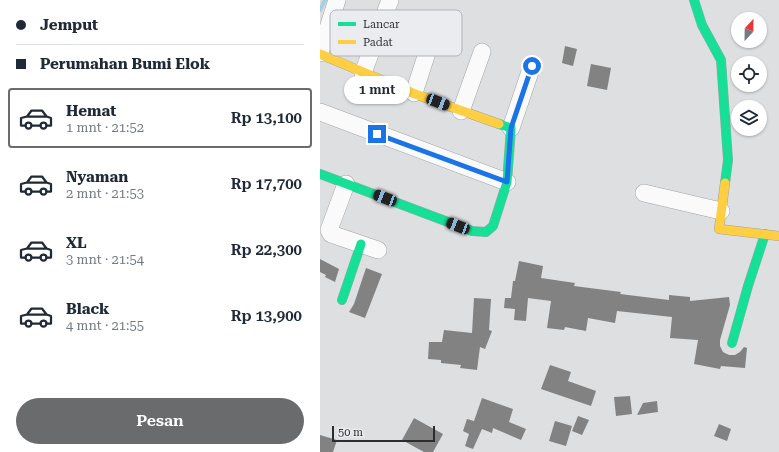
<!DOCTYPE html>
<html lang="id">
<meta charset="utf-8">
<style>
body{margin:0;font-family:"Roboto Serif",serif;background:#f2f2f3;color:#1f2937;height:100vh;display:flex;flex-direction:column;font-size:15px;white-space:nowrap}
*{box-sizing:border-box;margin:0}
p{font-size:13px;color:#747a83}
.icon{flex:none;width:22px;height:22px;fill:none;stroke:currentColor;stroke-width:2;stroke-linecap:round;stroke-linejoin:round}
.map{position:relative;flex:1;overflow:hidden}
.details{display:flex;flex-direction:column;background:#fff;width:320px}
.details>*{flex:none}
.hud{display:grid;align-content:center;height:88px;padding:0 16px;background:#fff}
.needle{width:26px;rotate:22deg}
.tools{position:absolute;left:411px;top:12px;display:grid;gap:8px}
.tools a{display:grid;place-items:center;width:36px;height:36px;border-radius:50%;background:#fff;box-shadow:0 1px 3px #0004;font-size:20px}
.scale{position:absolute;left:12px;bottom:10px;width:103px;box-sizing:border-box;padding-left:4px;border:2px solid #2c2d2e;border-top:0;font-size:11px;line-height:14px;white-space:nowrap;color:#2c2d2e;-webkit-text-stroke:3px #eaecf0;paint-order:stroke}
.end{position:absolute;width:18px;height:18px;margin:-9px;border:5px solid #1a73e8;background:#fff;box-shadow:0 0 0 2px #fff}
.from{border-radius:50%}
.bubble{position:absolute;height:28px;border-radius:14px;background:#fff;box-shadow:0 1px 3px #0004;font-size:13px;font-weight:600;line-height:28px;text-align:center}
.car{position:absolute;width:12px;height:24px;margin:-12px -6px;border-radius:5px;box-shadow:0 0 3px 1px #0007;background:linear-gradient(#222 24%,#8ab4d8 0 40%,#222 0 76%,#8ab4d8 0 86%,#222 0)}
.hud b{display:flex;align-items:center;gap:14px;height:38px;font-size:15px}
.hud b+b{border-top:1px solid #e0e1e3}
.hud i{width:10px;height:10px;background:#1f2937}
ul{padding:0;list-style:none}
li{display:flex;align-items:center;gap:12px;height:60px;margin:0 8px 6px;padding:0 8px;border:2px solid transparent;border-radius:4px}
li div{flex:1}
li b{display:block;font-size:15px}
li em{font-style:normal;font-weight:600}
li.active{border-color:#6a6b6d}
li>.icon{width:36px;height:36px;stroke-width:1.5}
.action{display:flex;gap:8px;margin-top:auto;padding:8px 16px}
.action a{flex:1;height:46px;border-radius:24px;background:#6a6b6d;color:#fff;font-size:16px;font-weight:600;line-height:46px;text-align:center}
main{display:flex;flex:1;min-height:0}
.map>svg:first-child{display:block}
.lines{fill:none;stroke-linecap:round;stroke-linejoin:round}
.stream{stroke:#a7d0de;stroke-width:4}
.building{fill:#828282}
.street-casing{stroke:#a3a4a5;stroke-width:18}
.fast-casing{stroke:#a3a4a5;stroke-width:10}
.slow-casing{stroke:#a3a4a5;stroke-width:10}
.street{stroke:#fafafa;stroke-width:17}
.fast{stroke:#16e098;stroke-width:9}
.slow{stroke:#ffcf43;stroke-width:9}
.route{stroke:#1a73e8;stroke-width:5}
.key{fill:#eaecf0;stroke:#b1b3b6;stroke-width:1}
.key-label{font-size:11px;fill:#2c2d2e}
</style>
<main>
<section class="details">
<div class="hud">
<b><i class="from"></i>Jemput</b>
<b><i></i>Perumahan Bumi Elok</b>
</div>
<ul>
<li class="active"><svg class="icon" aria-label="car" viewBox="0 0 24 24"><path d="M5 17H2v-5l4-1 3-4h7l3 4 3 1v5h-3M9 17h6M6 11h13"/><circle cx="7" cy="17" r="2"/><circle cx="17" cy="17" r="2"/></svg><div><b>Hemat</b><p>1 mnt · 21:52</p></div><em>Rp 13,100</em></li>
<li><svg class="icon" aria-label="car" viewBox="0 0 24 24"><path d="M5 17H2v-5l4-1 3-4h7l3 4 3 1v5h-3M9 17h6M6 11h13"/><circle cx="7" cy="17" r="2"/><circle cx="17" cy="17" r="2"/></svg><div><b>Nyaman</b><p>2 mnt · 21:53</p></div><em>Rp 17,700</em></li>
<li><svg class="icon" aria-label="car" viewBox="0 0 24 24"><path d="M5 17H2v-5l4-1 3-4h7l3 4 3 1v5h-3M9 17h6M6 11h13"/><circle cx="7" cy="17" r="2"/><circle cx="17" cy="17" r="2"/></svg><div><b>XL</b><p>3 mnt · 21:54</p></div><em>Rp 22,300</em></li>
<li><svg class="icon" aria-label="car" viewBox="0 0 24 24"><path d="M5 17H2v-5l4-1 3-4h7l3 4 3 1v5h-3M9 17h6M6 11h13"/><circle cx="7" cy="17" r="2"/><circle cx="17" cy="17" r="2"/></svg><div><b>Black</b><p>4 mnt · 21:55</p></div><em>Rp 13,900</em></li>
</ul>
<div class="action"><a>Pesan</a></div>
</section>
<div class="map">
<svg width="459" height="452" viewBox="0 0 459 452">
<rect width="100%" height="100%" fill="#dedfe1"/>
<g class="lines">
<path class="stream" d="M0 10 5 0"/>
</g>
<path class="building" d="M245 46 257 49 253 66 242 63Z
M271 64 291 68 287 90 267 86Z
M0 259 19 269 15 282 5 277 6 275 0 272Z
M199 261 223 266 221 278 255 283 254 286 301 292 300 294 349 300V295L370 297V301L409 297 410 305 400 340V346L403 352 409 355H415L420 352 424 347 427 348 425 368 401 366 400 369 374 364 378 340 350 338 352 317 297 311 295 323 268 318 266 331 245 327 244 330 227 328 231 301 208 298 206 321 194 320 195 309 184 308 185 298H191L193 281H195Z
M46 268 62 274 45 318 29 312 34 304Z
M154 298 171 299 169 330 172 331 165 349 160 347 157 370 140 368 141 365 121 363V360L108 359 109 342H122L124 330 152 333Z
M230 365 251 372 248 381 276 391 271 406 221 389Z
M310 396 312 414 296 416 294 397Z
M162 398 193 409 189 422 206 429 201 440 173 428 172 433 162 429 153 449 145 446 149 434 143 431 147 419 154 421Z
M337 401 338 412 317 415 323 403Z
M258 416 269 420 262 435 252 431Z
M94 418 123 434 113 452H104L82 440Z
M235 421 252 426 246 446 229 441Z
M399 424 411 429 407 441 394 436Z
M0 435 17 440 13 452H0Z"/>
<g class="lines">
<defs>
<path id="street" d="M0 53 17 0
M43 73 70 0
M94 93 118 19
M141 111 162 52
M0 112 187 182
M191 128 212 66
M26 184 9 230 11 234 58 250
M324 193 401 211"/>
<path id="fast" d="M374 0 382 25 401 60 408 160 405 183
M0 174 152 231 166 232 173 226 187 182 191 128 179 124
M22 300 41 244
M412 343 428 286 445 234"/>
<path id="slow" d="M0 54 95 94 179 124
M405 183 399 229 459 236"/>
</defs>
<use href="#street" class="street-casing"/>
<use href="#fast" class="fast-casing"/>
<use href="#slow" class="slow-casing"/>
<use href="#street" class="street"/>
<use href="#fast" class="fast"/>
<use href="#slow" class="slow"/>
</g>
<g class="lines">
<path class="route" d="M57 134 187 182 191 128 212 66"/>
</g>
<rect x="10" y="10" width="132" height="46" rx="6" class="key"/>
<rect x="18" y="22" width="18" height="4" fill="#16e098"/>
<rect x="18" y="40" width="18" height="4" fill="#ffcf43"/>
<g class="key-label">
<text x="43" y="28">Lancar</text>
<text x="43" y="46">Padat</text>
</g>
</svg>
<div class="tools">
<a><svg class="needle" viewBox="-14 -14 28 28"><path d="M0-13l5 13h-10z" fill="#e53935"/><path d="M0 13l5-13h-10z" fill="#747a83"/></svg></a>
<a><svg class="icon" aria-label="locate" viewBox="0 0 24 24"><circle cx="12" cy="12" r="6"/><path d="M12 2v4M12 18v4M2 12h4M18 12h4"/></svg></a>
<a><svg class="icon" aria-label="layers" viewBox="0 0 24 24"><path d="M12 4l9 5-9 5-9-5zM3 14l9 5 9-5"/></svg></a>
</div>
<div class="scale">50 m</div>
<i class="end from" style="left:212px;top:66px"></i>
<i class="end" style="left:57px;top:134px"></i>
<div class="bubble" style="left:24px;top:76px;width:66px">1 mnt</div>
<i class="car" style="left:118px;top:102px;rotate:111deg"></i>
<i class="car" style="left:65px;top:198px;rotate:291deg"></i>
<i class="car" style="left:138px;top:226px;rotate:291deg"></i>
</div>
</main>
